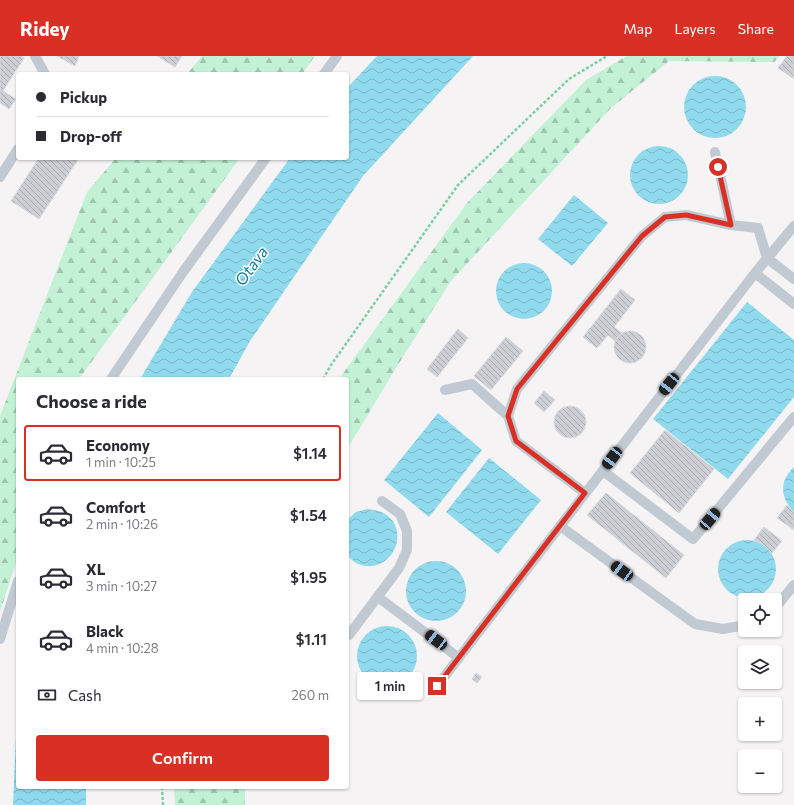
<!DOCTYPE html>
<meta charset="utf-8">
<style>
body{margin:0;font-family:Commissioner,sans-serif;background:#f7f7f7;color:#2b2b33;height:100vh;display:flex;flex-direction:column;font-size:15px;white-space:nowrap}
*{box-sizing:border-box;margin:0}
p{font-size:13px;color:#7c7c81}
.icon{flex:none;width:22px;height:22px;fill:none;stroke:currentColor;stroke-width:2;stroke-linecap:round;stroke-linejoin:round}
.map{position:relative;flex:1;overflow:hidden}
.sheet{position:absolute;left:16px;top:321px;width:333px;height:412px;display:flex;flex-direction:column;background:#fff;border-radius:4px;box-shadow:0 1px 3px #0004}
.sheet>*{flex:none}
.guide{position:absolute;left:16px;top:16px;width:333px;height:88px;border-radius:4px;box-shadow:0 1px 3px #0004;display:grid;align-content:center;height:88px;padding:0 20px;background:#fff}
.tools{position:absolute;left:738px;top:537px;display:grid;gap:8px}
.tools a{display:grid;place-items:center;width:44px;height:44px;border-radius:4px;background:#fff;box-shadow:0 1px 3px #0004;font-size:20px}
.end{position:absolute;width:18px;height:18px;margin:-9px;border:5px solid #d93025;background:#fff;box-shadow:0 0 0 2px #fff}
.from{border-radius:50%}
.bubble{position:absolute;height:28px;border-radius:4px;background:#fff;box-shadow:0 1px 3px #0004;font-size:13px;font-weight:600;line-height:28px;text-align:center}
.car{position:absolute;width:12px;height:24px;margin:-12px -6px;border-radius:5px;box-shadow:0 0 3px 1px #0007;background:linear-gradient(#222 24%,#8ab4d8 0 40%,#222 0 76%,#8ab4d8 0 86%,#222 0)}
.guide b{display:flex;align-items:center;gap:14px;height:38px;font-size:15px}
.guide b+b{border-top:1px solid #e1e1e2}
.guide i{width:10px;height:10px;background:#2b2b33}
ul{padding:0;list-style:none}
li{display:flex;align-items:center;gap:12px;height:56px;margin:0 8px 6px;padding:0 12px;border:2px solid transparent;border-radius:4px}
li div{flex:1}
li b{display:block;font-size:15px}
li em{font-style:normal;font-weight:600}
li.active{border-color:#d93025}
li>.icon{width:36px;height:36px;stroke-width:1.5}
h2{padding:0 20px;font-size:18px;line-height:48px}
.pay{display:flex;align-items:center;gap:10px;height:44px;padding:0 20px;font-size:15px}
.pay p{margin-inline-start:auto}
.primary-button{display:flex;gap:8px;margin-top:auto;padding:8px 20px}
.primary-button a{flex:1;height:46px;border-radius:4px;background:#d93025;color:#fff;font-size:16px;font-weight:600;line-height:46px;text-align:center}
header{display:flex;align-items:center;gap:24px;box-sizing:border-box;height:56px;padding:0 20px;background:#d93025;color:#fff}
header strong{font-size:19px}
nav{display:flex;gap:22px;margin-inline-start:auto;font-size:14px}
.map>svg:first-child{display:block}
.forest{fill:url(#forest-firs)}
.water{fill:url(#water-waves)}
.building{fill:url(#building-back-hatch);stroke:#d7d9de}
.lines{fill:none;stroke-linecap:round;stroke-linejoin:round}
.path{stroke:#7ad0a6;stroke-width:2.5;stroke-dasharray:3 2;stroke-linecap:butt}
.service{stroke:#c1cad2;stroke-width:10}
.route{stroke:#d93025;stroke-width:5}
.labels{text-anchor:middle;stroke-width:3;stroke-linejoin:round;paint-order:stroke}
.water-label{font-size:16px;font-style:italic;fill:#0c7c9b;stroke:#fff}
</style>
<header>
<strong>Ridey</strong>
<nav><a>Map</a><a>Layers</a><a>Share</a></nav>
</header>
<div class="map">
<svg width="794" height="749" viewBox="0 0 794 749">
<defs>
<pattern id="forest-firs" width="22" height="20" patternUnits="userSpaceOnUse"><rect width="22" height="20" fill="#c3f1d5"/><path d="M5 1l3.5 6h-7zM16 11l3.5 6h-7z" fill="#a0c6b0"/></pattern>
<pattern id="water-waves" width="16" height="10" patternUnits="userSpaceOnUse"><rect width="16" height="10" fill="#90daee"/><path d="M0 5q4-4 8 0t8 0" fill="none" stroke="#78b4c4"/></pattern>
<pattern id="building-back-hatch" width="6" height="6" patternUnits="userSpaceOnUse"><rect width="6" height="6" fill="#cdcfd5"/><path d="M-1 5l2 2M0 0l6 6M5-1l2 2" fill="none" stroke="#a8abb0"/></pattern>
</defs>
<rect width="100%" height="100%" fill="#f5f3f3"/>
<path class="forest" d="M202 0H315L302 18H187Z
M627 0H780L774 6 669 5 611 52 451 225 399 307 347 393V323H339L467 147 586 24Z
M116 102H240L79 323H18V500L0 556V360L87 136Z
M174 731H245V749H175Z"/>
<path class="water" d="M377 0H473L363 120 250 285 229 323H140L192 236 290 102H347V32Z
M684 51a31 31 0 1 1 62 0a31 31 0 1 1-62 0Z
M630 119a29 29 0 1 1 58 0a29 29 0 1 1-58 0Z
M574 139 608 167 572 210 538 183Z
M496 235a28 28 0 1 1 56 0a28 28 0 1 1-56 0Z
M747 246 794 284V341L728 423 653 363Z
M438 357 482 394 429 461 384 424Z
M489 402 541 444 498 498 446 456Z
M794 411V456C780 442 779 425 794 411Z
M367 453C374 454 382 455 388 460 409 478 392 513 366 510 358 509 352 505 347 499V464L356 456Z
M718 513a29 29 0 1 1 58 0a29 29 0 1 1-58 0Z
M406 535a30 30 0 1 1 60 0a30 30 0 1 1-60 0Z
M357 600a30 30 0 1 1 60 0a30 30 0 1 1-60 0Z
M18 674V731H86V749H13L16 682Z"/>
<path class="building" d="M0 0H21L24 2 3 35 16 43 9 53 0 47Z
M57 0H79L75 10Z
M157 0H182L175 11Z
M787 0H794V23L778 12Z
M39 102H79L39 163 11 145Z
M621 233 635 244 614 271 622 277 615 285 608 279 597 292 583 281Z
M458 273 468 282 437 321 427 313Z
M614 291a16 16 0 1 1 32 0a16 16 0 1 1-32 0Z
M506 281 523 295 491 334 474 320Z
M544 335 555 344 544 356 534 347Z
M554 366a16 16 0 1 1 32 0a16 16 0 1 1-32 0Z
M665 374 714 413 679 457 630 417Z
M606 437 684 499 666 522 587 459Z
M787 449 794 456V474L777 462Z
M764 471 782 485 772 497 764 489 754 484Z
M476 617 482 621 477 627 472 623Z"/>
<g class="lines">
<path class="path" d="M323 323 331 309 458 129 569 23 607 0
M162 731 163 749"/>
<path class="service" d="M35 0 45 18
M324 18 337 0
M715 96 731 169
M0 121 18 93
M755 217 794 248
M111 323 183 216 266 102
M445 334 472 328 508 360
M603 415 693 483 794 361
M585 437 516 385 508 360 517 333 642 180 665 161 686 159 731 169 758 172 767 202 794 223
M560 470 695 568 723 573 745 569
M378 541 459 602
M775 552 794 529
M349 579 399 512 407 494V475L400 458 382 445
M0 583 18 525
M437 630 755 217 794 170"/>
</g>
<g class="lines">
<path class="route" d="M437 630 585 437 516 385 508 360 517 333 642 180 665 161 686 159 731 169 718 111"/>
</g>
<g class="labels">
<g class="water-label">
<text transform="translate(251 210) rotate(-54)" y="6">Otava</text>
</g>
</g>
</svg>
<div class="tools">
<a><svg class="icon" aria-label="locate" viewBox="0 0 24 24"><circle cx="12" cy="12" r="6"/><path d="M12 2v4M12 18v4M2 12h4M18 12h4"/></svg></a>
<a><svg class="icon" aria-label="layers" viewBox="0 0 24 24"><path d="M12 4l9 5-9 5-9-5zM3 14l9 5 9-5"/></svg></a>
<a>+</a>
<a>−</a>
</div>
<i class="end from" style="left:718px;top:111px"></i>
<i class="end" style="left:437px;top:630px"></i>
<div class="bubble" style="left:357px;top:616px;width:66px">1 min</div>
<i class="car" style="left:669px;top:328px;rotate:218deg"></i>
<i class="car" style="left:612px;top:402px;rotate:217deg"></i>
<i class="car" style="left:710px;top:463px;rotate:40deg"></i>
<i class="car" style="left:622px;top:515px;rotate:306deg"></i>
<i class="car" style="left:436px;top:584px;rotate:307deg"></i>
<div class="guide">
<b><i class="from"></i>Pickup</b>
<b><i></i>Drop-off</b>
</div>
<section class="sheet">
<h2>Choose a ride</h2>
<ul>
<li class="active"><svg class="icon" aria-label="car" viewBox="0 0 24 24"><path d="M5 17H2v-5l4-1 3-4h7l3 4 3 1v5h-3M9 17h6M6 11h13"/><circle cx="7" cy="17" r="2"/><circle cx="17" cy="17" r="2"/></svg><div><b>Economy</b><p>1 min · 10:25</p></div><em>$1.14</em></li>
<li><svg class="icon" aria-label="car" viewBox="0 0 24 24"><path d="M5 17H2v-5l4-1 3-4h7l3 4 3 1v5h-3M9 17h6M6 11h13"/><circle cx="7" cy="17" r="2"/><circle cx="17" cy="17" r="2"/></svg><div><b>Comfort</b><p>2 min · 10:26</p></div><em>$1.54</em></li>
<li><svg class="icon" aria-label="car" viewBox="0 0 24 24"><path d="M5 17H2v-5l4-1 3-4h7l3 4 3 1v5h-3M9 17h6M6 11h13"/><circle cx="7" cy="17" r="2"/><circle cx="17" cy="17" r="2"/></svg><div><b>XL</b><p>3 min · 10:27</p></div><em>$1.95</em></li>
<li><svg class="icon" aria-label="car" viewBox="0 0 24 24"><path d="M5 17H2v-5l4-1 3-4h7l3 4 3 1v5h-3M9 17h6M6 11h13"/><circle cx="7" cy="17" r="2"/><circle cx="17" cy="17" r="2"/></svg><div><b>Black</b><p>4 min · 10:28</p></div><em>$1.11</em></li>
</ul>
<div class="pay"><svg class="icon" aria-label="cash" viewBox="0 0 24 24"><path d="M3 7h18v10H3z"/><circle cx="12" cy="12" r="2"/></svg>Cash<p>260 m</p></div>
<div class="primary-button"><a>Confirm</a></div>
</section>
</div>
